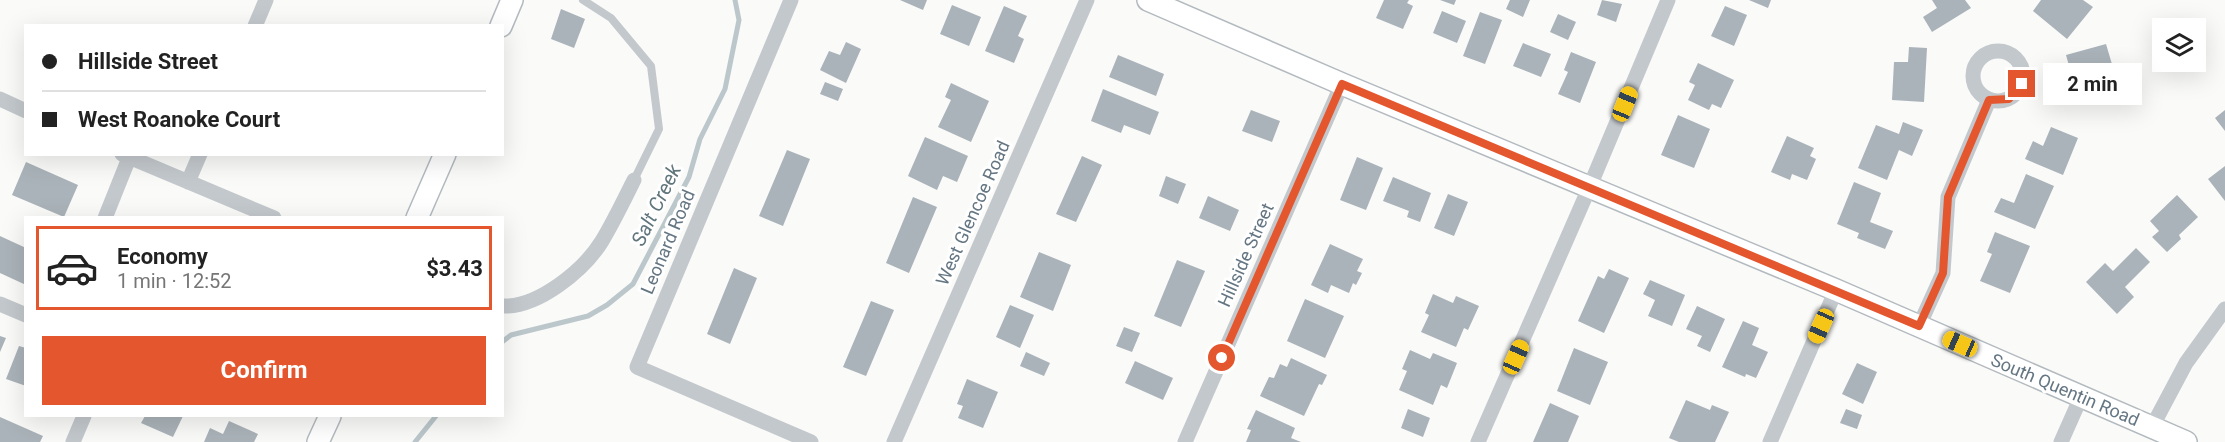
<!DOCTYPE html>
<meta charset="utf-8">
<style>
body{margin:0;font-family:Roboto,sans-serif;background:#f6f6f6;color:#222;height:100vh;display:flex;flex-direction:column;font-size:22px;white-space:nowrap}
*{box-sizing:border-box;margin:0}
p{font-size:20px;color:#767676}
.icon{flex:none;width:33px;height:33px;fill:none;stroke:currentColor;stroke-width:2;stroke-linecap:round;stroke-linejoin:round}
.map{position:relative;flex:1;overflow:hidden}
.sheet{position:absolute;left:24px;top:216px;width:480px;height:201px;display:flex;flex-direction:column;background:#fff;border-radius:0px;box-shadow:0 6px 24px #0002}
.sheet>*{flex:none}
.banner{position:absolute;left:24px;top:24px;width:480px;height:132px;border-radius:0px;box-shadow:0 6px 24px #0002;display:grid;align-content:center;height:132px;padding:0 18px;background:#fff}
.buttons{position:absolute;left:2152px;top:18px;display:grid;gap:12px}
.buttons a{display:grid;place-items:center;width:54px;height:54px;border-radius:0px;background:#fff;box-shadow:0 6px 24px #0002;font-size:30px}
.end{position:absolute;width:27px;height:27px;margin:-14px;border:8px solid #e4572e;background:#fff;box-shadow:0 0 0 3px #fff}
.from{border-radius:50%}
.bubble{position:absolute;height:42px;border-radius:0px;background:#fff;box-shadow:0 6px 24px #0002;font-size:20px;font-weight:700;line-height:42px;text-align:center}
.car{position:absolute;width:18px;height:36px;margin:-18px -9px;border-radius:8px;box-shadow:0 0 4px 2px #0007;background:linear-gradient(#f5c518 24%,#345 0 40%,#f5c518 0 76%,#345 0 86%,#f5c518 0)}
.banner b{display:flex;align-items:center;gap:21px;height:57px;font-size:22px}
.banner b+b{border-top:2px solid #e0e0e0}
.banner i{width:15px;height:15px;background:#222}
ul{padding:10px 0 0;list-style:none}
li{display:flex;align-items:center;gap:18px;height:84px;margin:0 12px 9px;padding:0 6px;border:3px solid #e0e0e0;border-radius:0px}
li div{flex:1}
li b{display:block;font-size:22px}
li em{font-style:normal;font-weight:700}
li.active{border-color:#e4572e}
li>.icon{width:54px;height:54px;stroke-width:1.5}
.cta{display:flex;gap:12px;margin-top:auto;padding:12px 18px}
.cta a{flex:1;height:69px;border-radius:0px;background:#e4572e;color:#fff;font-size:24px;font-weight:700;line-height:69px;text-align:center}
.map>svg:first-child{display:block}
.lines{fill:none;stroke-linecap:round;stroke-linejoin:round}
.stream{stroke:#bbc7cb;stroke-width:5}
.building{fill:#aab3b9}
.secondary-casing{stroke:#b3babf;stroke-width:24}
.service{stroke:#c3c8cc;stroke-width:8}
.minor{stroke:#c3c8cc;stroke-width:15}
.secondary{stroke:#fff;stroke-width:21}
.route{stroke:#e4572e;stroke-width:8}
.labels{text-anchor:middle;stroke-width:6;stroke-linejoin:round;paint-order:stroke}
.street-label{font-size:18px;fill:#657683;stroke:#fff}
.water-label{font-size:20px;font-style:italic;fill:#60757c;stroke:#fff}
</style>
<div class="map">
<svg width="2225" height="442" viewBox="0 0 2225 442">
<rect width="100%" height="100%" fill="#fafaf8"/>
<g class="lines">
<path class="stream" d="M502 342 511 335 588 316 607 305 633 284 689 177 700 139 725 89 739 20 735 0
M415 442 436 416"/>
</g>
<path class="building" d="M900 0H927L923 10Z
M1384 0H1409L1407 3 1413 6 1403 29 1376 18Z
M1440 0H1456L1454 5Z
M1510 0H1530L1523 17 1506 9Z
M1602 0 1622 4 1616 22 1597 15Z
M1749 0H1771L1768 8Z
M1932 0H1965L1971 8 1932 32 1923 17 1937 8Z
M2041 0H2083L2093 7 2067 39 2033 11Z
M952 5 981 17 969 46 940 34Z
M1004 6 1027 16 1018 36 1024 39 1014 63 985 51Z
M1725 6 1747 15 1734 46 1711 36Z
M561 9 585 19 574 48 551 39Z
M1442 11 1466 21 1457 43 1433 33Z
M1480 12 1502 20 1485 64 1463 56Z
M1558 14 1576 22 1568 40 1550 32Z
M846 42 861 49 846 83 820 70 829 51 840 55Z
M1523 43 1551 54 1541 77 1513 66Z
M2106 44 2114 71 2097 76 2102 91 2078 98 2066 55Z
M1909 47 1927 48 1924 102 1892 100 1894 62H1908Z
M1571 52 1596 62 1580 103 1558 94 1568 72 1564 70Z
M1118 55 1164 74 1156 96 1109 77Z
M1698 63 1734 80 1721 108 1712 104 1709 110 1688 100 1695 85 1689 82Z
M825 82 843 89 838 101 820 94Z
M951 83 989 101 971 142 938 127 951 100 945 97Z
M1103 89 1159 112 1150 135 1124 125 1121 133 1091 121Z
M1251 110 1280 121 1272 142 1242 131Z
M2225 110V131L2215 118Z
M1678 115 1710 129 1694 168 1661 155Z
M1903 122 1923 130 1912 156 1899 150 1887 180 1858 168 1876 125 1899 134Z
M2051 127 2078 138 2063 175 2025 159 2033 141 2043 146Z
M1787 136 1814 148 1810 156 1816 159 1807 180 1792 174 1790 180 1771 172Z
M925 137 968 156 957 182 943 176 937 190 908 176Z
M787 150 810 159 783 226 759 216Z
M1082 156 1102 165 1076 222 1056 214Z
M1357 157 1383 168 1366 210 1340 200Z
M26 162 78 185 64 217 12 195Z
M2225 166V201L2208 179Z
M2026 174 2054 186 2035 229 1994 212 2001 198 2014 203Z
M1166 176 1186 184 1178 204 1159 196Z
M1393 177 1431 193 1420 222 1407 217 1409 211 1383 201Z
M1854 182 1881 193 1870 222 1893 231 1885 249 1857 238 1859 233 1837 224Z
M1448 194 1468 202 1454 236 1434 228Z
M2177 195 2198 217 2179 235 2181 239 2167 252 2152 237 2159 231 2150 221Z
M1208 196 1239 210 1230 231 1199 218Z
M913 197 937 207 909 273 886 263Z
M1995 232 2030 246 2010 293 1980 281 1992 254 1987 252Z
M0 236 26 248V285L0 273Z
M1330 244 1363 259 1357 271 1362 273 1356 285 1353 283 1349 293 1331 285 1328 293 1311 285Z
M2136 248 2150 262 2125 287 2134 297 2117 314 2086 282 2105 263 2113 271Z
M1039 252 1071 265 1053 311 1020 297Z
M1177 260 1205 271 1181 327 1154 316Z
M734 268 757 278 730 344 707 334Z
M1609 269 1629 278 1604 333 1578 321 1598 276 1604 279Z
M1650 280 1685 295 1672 326 1648 316 1655 300 1643 294Z
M1433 294 1453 303 1456 296 1479 306 1468 330 1464 328 1456 347 1421 332 1429 315 1425 313Z
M1305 299 1344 316 1325 358 1287 341Z
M871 301 894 310 866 376 843 367Z
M1010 305 1034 315 1020 348 996 337Z
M1697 306 1725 319 1710 352 1697 346 1702 336 1686 329Z
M1743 321 1759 328 1752 345 1768 352 1756 378 1746 374 1745 377 1722 367Z
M1124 327 1140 333 1132 352 1116 346Z
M0 336 6 338 0 352Z
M19 346 26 348V386L6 379Z
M1574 348 1608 362 1590 405 1557 391Z
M1410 350 1430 359 1433 353 1457 363 1447 388 1441 385 1433 405 1399 390 1407 371 1402 369Z
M1026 352 1050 363 1044 376 1020 366Z
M1291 358 1327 375 1322 385 1319 384 1304 416 1260 396 1269 377 1274 378 1280 364 1287 367Z
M1135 361 1173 378 1163 400 1125 383Z
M1857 363 1877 372 1863 404 1842 394Z
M967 379 998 392 983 428 958 418 963 406 957 404Z
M1686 400 1710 410 1712 405 1729 412 1715 442H1679L1669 438Z
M1550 403 1579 416 1568 442H1533Z
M1408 409 1430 418 1423 437 1401 428Z
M1846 409 1862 415 1857 429 1840 423Z
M1256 410 1295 428 1291 438 1301 442H1246L1251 430 1247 429Z
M145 416H183L173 437 141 423Z
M0 417 43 436 40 442H0Z
M229 421 258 434 254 442H204L210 428 223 434Z"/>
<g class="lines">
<defs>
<path id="secondary" d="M1148 0 1342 84 1836 290 2186 442
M501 26 512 0
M417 218 445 154
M318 442 330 416"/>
</defs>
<use href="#secondary" class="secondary-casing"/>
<path class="service" d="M583 0 611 18 651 66 659 129 634 180"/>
<path class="minor" d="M791 0 637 367 811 442
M255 26 266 0
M1973 76a25 25 0 1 1 50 0a25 25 0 1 1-50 0Z
M0 99 26 111
M122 154 274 218
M188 182 200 154
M105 218 129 158
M0 304 26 315
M502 306C538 308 584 270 602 241 614 221 624 200 634 180
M1919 326 1943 273 1948 197 1989 100
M2152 427 2186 363 2225 309
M73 442 84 416
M894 442 1087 0
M1185 442 1342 84
M1478 442 1590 186 1668 0
M1770 442 1836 290
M2061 442 2081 397"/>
<use href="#secondary" class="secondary"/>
</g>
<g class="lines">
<path class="route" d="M1222 358 1342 84 1919 326 1943 273 1948 197 1989 100 2009 99 2022 84"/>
</g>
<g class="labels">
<g class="street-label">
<text transform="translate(973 213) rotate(-66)" y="6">West Glencoe Road</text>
<text transform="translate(668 242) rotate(-67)" y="6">Leonard Road</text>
<text transform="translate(1246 255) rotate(-66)" y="6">Hillside Street</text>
<text transform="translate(2065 390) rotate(23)" y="6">South Quentin Road</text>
</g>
<g class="water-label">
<text transform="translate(656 205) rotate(-64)" y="7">Salt Creek</text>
</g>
</g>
</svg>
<div class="buttons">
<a><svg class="icon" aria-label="layers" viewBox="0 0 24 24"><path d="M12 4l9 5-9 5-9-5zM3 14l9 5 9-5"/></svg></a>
</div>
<i class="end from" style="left:1222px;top:358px"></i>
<i class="end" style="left:2022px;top:84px"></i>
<div class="bubble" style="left:2043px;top:63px;width:99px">2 min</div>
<i class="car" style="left:1625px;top:104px;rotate:22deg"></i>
<i class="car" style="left:1821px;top:326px;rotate:204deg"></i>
<i class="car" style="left:1960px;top:344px;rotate:294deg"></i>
<i class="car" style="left:1516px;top:357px;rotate:24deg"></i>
<div class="banner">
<b><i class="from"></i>Hillside Street</b>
<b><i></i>West Roanoke Court</b>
</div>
<section class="sheet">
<ul>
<li class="active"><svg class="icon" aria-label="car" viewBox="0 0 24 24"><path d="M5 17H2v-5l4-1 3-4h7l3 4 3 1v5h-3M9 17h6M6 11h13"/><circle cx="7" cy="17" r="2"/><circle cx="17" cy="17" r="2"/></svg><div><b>Economy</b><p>1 min · 12:52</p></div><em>$3.43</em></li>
</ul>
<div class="cta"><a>Confirm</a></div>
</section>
</div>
